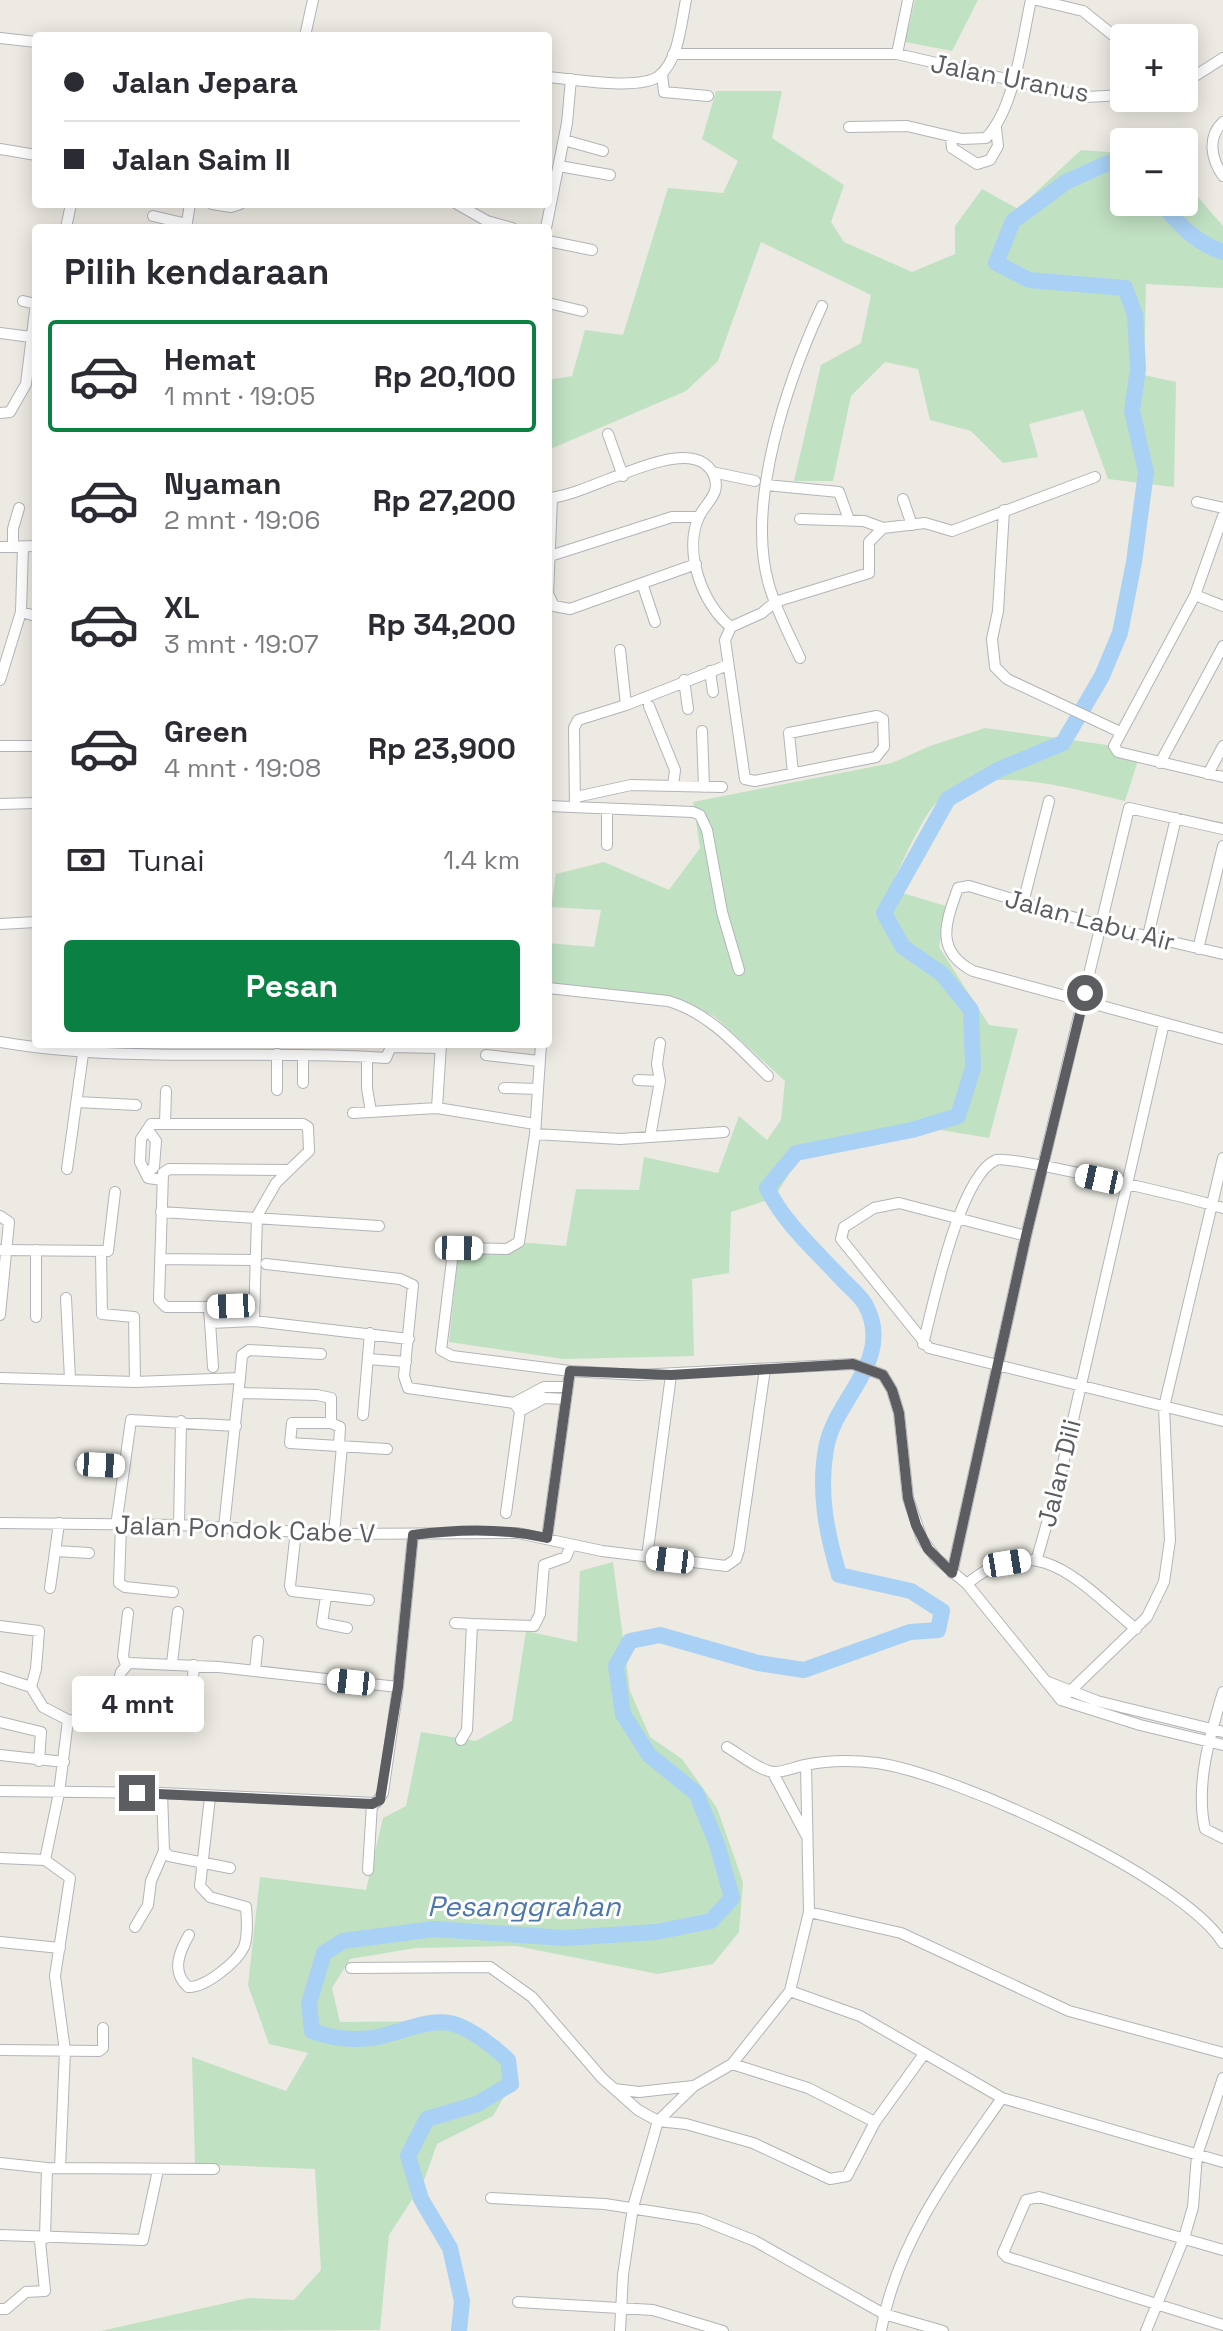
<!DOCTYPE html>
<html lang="id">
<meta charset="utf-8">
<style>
body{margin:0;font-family:"Space Grotesk",sans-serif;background:#f7f7f7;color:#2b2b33;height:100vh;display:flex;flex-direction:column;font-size:30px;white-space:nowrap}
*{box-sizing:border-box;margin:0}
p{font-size:26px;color:#7c7c81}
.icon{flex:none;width:44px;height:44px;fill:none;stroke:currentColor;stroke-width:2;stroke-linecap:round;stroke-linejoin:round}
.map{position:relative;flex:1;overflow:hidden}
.sheet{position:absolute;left:32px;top:224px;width:520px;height:824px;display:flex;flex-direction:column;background:#fff;border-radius:8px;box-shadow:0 4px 20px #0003}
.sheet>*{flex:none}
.top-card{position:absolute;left:32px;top:32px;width:520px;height:176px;border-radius:8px;box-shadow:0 4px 20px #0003;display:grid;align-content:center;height:176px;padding:0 32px;background:#fff}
.buttons{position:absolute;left:1110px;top:24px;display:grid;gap:16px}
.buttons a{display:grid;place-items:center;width:88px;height:88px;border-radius:8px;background:#fff;box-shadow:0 4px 20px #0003;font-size:40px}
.end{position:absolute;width:36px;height:36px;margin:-18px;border:10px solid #5b5d61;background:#fff;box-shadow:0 0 0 4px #fff}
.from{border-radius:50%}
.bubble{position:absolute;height:56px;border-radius:8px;background:#fff;box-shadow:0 4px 20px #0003;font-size:26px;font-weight:800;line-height:56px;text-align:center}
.car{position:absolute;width:24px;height:48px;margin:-24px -12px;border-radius:10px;box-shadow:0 0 6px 2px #0007;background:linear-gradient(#fff 24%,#345 0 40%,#fff 0 76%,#345 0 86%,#fff 0)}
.top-card b{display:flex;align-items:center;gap:28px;height:76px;font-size:30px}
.top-card b+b{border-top:2px solid #e1e1e2}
.top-card i{width:20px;height:20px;background:#2b2b33}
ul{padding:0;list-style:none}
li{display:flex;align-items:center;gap:24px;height:112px;margin:0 16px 12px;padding:0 16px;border:4px solid transparent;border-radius:8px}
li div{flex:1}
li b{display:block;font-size:30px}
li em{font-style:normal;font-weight:800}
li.current{border-color:#0b8043}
li>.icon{width:72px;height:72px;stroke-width:1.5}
h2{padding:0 32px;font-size:36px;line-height:96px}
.pay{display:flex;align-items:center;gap:20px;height:88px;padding:0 32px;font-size:30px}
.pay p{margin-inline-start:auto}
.cta{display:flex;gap:16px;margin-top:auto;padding:16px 32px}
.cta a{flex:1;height:92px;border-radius:8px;background:#0b8043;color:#fff;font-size:32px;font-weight:800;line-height:92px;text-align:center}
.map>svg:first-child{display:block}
.green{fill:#c1e1c3}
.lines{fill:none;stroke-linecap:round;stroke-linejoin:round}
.river{stroke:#a9d0f5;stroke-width:16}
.minor-casing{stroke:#b3b4b8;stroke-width:12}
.minor{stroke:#fff;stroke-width:10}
.route{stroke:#5b5d61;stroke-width:10}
.labels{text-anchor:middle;stroke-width:6;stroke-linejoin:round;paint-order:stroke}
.street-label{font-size:26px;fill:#5b5d61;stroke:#fff}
.water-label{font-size:28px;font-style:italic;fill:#4c77ad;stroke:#fff}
</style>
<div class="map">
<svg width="1223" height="2331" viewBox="0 0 1223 2331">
<rect width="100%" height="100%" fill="#eceae2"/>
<path class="green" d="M915 0H978L952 51 905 42Z
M716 91H782L772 138 844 185 831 222 844 242 912 272 955 254V226L982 189 1018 209 1081 150 1124 153V202H1184V196L1198 197 1223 226V288L1146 284 1144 375 1176 382 1174 487 1108 479 1083 410 1029 424 1038 457 1003 463 971 431 930 420 918 369 885 362 851 396 833 481H794L821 365 861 343 871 295 761 242 718 361 686 391 548 450V380L572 376 585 330 623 335 668 188 723 193 738 161 702 139Z
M985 728 1107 745 1140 754 1125 801C1070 789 967 755 929 812 913 836 902 864 889 889L946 906 939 947 989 1025 1018 1029 989 1138 941 1130 867 1137 800 1156 774 1198 731 1212 729 1273 692 1279 694 1356 563 1359 449 1342 459 1246 531 1243 566 1246 576 1189 639 1190 644 1157 718 1173 739 1116 767 1140 781 1120 785 1081 714 1016 659 996 548 983V943L594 947 601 910 551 907 556 874 604 862 669 890 700 848 693 802 892 763 930 746Z
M613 1562 630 1691 650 1737 682 1759 717 1808 743 1882 739 1932 713 1964 658 1974 516 1946 415 1948 350 1959 332 1988 340 2022 456 2021 498 2050 513 2081 493 2116 437 2144 423 2183 389 2235 380 2330 101 2331 248 2298 294 2300 321 2270 315 2169 195 2164 192 2057 286 2091 308 2053 269 2044 248 1985 260 1877 366 1890 383 1818 406 1806 421 1732 476 1741 512 1721 526 1631 577 1642 580 1571Z"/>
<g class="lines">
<path class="river" d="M1161 202C1178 224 1196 243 1223 252
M459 2331 462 2301 450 2248 421 2199 408 2156 427 2119 477 2104 511 2084 508 2060C493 2046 477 2033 457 2025 432 2016 403 2032 378 2037 355 2041 333 2039 312 2031L309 2003 324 1953 343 1941 434 1929 564 1938 656 1932 711 1921 732 1898 717 1844 696 1793 649 1755 623 1714 616 1666 630 1641 660 1635 758 1663 804 1670 910 1632 938 1630 942 1611 911 1591 839 1575C827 1534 818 1493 826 1449 834 1398 896 1360 865 1304 859 1294 847 1285 840 1277 813 1248 785 1224 767 1188L796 1153 912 1130 958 1116 973 1068 971 1010 942 974 903 947 884 913 948 799 998 770 1063 743 1102 676 1120 633 1134 562 1146 472 1132 411 1138 369 1135 315 1125 288 1029 280 996 263 1013 221 1066 182 1108 163 1124 169"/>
<defs>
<path id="minor" d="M1037 0 1083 11 1124 44
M305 36 313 0
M0 38 36 42
M673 54H897L1086 97 1124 95
M897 54 908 0
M662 74 664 92 708 96
M548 77C573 79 639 91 659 76 679 60 681 23 686 0
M1184 83 1223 58
M1223 122C1207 137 1211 159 1223 176
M849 127 907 126 962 139 986 138C1015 108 1022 40 1031 0
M951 137 952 148 977 164 990 160 998 146 996 128
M564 140 603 151
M0 149 36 155
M559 166 610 175
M212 204 231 207 240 204
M457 204 487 221 512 228
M153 216 187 224
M66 228 71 204
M186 228 190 204
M546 228 567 123 571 79
M548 241 592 250
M23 301 36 304
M548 303 582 311
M0 333 31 337
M0 413 10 412 26 384 36 303
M608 434 623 476
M712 472 755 481
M766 485 839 492 849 520
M548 498C588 496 672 440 705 464 713 470 718 481 715 491 712 500 703 508 699 517 683 550 702 605 731 627
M552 499 548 594 554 606 570 609 696 564
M903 499 912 525
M1197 502 1223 508
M1004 510 998 611 992 639 995 667 1007 679 1120 732
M1223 516 1195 595 1114 746 1118 752 1223 777
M800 519 864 521 883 528
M0 547 36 546
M13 547V529L19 508
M550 556 672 517H698
M642 583 655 622
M1195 595 1223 606
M21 612 36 616
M620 650 626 705
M800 658C789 634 776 610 769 585 745 503 788 380 822 306
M710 671 713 692
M0 680 21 612 23 547
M684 680 688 709
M649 706 675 770 673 786
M702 731 704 787
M0 746H36
M1160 763 1223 646
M793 773 789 733 877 716 883 719 884 747 876 757 755 781 745 779 725 640 731 627 762 613 775 602 869 573V542L883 528 925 523 952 531 1095 477
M1208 774 1223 746
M576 797 631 785 722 787
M0 804 36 803
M548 806 693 812 700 815 707 830 722 912 739 970
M575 807 574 728 578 720 626 705 728 665
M607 845V811
M1023 903 1049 801
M0 924 36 922
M1148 936 1176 818
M1198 949 1223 846
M1223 954 1099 925 969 886 958 888C945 924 935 951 973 971L1223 1039
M548 988 668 1001C710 1013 738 1047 768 1076
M0 1042C127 1064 258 1049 386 1058L391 1047 441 1048
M541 1044 535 1134 519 1242 507 1249 459 1248 453 1252 441 1350 452 1356 570 1371 638 1375 853 1364 883 1375 892 1390 899 1413 908 1498 922 1539 936 1558 967 1584 1061 1700 1140 1725 1223 1745
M486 1055 539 1061
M367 1057V1088L371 1112
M638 1080 660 1081 657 1064 660 1043
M303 1083V1055
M504 1088 537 1089
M277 1090V1054
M77 1102 136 1105
M437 1108 441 1044
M353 1113 437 1108 535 1124
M165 1124 166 1091
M535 1134 620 1139 724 1132
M650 1137 660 1081
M67 1169 83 1054
M147 1173 154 1167 156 1141 148 1130
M162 1180 148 1178 140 1162 141 1139 151 1124H303L308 1127 309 1151 276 1183 257 1216 254 1321
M161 1212 379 1226
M0 1216 9 1222 0 1315
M1026 1236 899 1203 874 1208 844 1227 841 1239 929 1348 1223 1421
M0 1250 108 1251 115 1192
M36 1250V1317
M101 1252 102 1314 134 1317 135 1382
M160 1259 253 1260
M266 1264 400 1279 413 1285 404 1376 408 1388 514 1403 520 1411 506 1513
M66 1298 70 1379
M209 1307 254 1305
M210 1323 254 1321 409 1339
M923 1344C933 1306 959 1176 996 1160 1008 1154 1197 1200 1223 1208
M368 1359 406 1362
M213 1367 209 1307H166L159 1300 163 1173 169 1169 289 1170
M0 1378 135 1382 240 1378 242 1355 249 1350 321 1354
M240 1393 317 1395 331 1398V1423H292L290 1443 387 1449
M514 1403 544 1387H568
M520 1411 544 1398 566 1399
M363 1415 370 1333
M331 1423 340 1427 339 1446
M80 1464 122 1466
M0 1523 179 1525 334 1534 518 1533 602 1551 726 1566 736 1559 739 1550 765 1369
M179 1525 181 1421
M224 1527 240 1378
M296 1530 290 1586 292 1591 369 1600
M334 1534 342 1446
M547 1538 570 1371
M56 1551 89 1553
M647 1557 671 1375
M1037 1558 1059 1481 1164 1023
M952 1573 1026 1236 1129 808 1223 829
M967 1584C1037 1525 1082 1585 1136 1629
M50 1588 59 1523
M173 1592 125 1587 119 1583 121 1525 117 1519 131 1420 236 1426
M326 1596 322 1623 347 1628
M455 1623 472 1624
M0 1626 39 1631 36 1669 31 1687 43 1707 68 1720
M172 1663 178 1612
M126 1665 123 1656 128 1613
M255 1671 258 1641
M0 1677 31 1687
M1048 1682 1097 1701 1223 1732
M1223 1692C1210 1735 1195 1785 1205 1829L1223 1838
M1061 1700 1147 1617 1164 1582 1170 1540 1164 1407 1223 1158
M0 1722 41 1732 39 1761
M189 1726 194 1665
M461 1740 467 1730 472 1624 534 1626 540 1614 544 1565 566 1557 571 1545
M727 1747C739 1754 761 1772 775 1772 784 1772 795 1767 805 1765 829 1760 853 1760 877 1763 955 1774 1182 1877 1223 1943
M0 1755 64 1762
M773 1773 806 1835
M0 1791 162 1793 376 1803 383 1793 398 1687 413 1535
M164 1851 169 1856 230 1868
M0 1858 45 1860
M45 1860 59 1793 68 1720 98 1724 109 1719 121 1672 129 1663 219 1667 398 1687
M45 1860 70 1878 55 1976 65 2051 60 2168
M368 1870 372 1804
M809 1912 901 1933 1069 2011 1223 2053
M135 1927 148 1905 151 1881 164 1851 162 1793
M189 1935C179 1952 171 1972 188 1987 205 1988 237 1962 244 1947 248 1936 247 1918 246 1907L210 1897 200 1886 210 1797
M0 1942 60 1948
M351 1968 490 1967 532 1997 602 2078 638 2110 658 2121 686 2124 753 2143 830 2179 847 2176 875 2122 924 2054
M790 1991 860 2016 1002 2098 1223 2162
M0 2050 99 2051 103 2048V2028
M732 2064 808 2088 875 2122
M614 2089 639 2092 693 2086
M0 2163 47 2168 214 2169
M491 2198 605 2204 700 2219 755 2241 884 2314 943 2331
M0 2235 143 2240 158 2170
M1223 2250 1039 2197 1026 2200 1003 2253 1007 2257 1223 2325
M518 2302 653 2310 723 2331
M0 2309H6L26 2292 45 2291 40 2241 45 2238 47 2168
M620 2331 623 2275 633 2207 658 2121 694 2086 732 2064 790 1991 809 1912 806 1765
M881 2331C897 2242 951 2171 1002 2098
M1146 2331 1184 2238 1193 2207 1197 2155 1223 2078"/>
</defs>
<use href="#minor" class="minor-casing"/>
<use href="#minor" class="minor"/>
</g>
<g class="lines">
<path class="route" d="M137 1793 372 1804 380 1800 398 1687 413 1535C457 1529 504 1528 547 1538L570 1371 671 1375 853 1364 883 1375 892 1390 899 1413 908 1498 916 1525 928 1549 952 1573 1026 1236 1085 993"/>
</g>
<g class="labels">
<g class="street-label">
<text transform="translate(1010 78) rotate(11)" y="9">Jalan Uranus</text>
<text transform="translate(1090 920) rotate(15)" y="9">Jalan Labu Air</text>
<text transform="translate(1059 1473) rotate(-76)" y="9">Jalan Dili</text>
<text transform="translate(245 1529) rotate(2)" y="9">Jalan Pondok Cabe V</text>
</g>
<g class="water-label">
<text x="524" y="1916">Pesanggrahan</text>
</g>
</g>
</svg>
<div class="buttons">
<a>+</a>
<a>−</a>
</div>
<i class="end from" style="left:1085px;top:993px"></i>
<i class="end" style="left:137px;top:1793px"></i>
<div class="bubble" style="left:72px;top:1676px;width:132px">4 mnt</div>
<i class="car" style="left:1099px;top:1179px;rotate:282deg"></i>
<i class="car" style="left:459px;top:1248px;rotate:91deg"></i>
<i class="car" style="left:231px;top:1306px;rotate:268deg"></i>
<i class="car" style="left:101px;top:1465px;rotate:93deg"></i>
<i class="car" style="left:670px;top:1560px;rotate:277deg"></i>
<i class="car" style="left:1007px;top:1563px;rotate:81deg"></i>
<i class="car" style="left:351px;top:1682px;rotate:276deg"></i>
<div class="top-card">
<b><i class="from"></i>Jalan Jepara</b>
<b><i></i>Jalan Saim II</b>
</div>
<section class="sheet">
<h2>Pilih kendaraan</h2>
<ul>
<li class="current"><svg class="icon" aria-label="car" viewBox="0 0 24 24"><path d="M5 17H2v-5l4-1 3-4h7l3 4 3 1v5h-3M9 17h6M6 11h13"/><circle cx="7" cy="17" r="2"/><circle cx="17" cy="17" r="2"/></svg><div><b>Hemat</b><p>1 mnt · 19:05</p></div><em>Rp 20,100</em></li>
<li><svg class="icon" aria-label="car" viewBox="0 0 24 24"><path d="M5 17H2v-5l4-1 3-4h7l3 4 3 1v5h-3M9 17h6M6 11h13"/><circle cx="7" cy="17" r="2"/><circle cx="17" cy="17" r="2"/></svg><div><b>Nyaman</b><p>2 mnt · 19:06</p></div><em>Rp 27,200</em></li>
<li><svg class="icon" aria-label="car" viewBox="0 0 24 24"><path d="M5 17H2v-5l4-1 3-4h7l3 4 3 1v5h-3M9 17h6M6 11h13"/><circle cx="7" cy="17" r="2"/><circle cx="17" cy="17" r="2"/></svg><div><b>XL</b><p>3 mnt · 19:07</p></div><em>Rp 34,200</em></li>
<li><svg class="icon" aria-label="car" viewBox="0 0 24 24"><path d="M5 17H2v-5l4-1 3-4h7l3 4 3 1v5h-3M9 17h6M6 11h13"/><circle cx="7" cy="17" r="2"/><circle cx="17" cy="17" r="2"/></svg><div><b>Green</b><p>4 mnt · 19:08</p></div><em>Rp 23,900</em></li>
</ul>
<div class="pay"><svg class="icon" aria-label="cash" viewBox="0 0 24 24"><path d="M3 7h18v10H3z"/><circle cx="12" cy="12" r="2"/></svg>Tunai<p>1.4 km</p></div>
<div class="cta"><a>Pesan</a></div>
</section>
</div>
